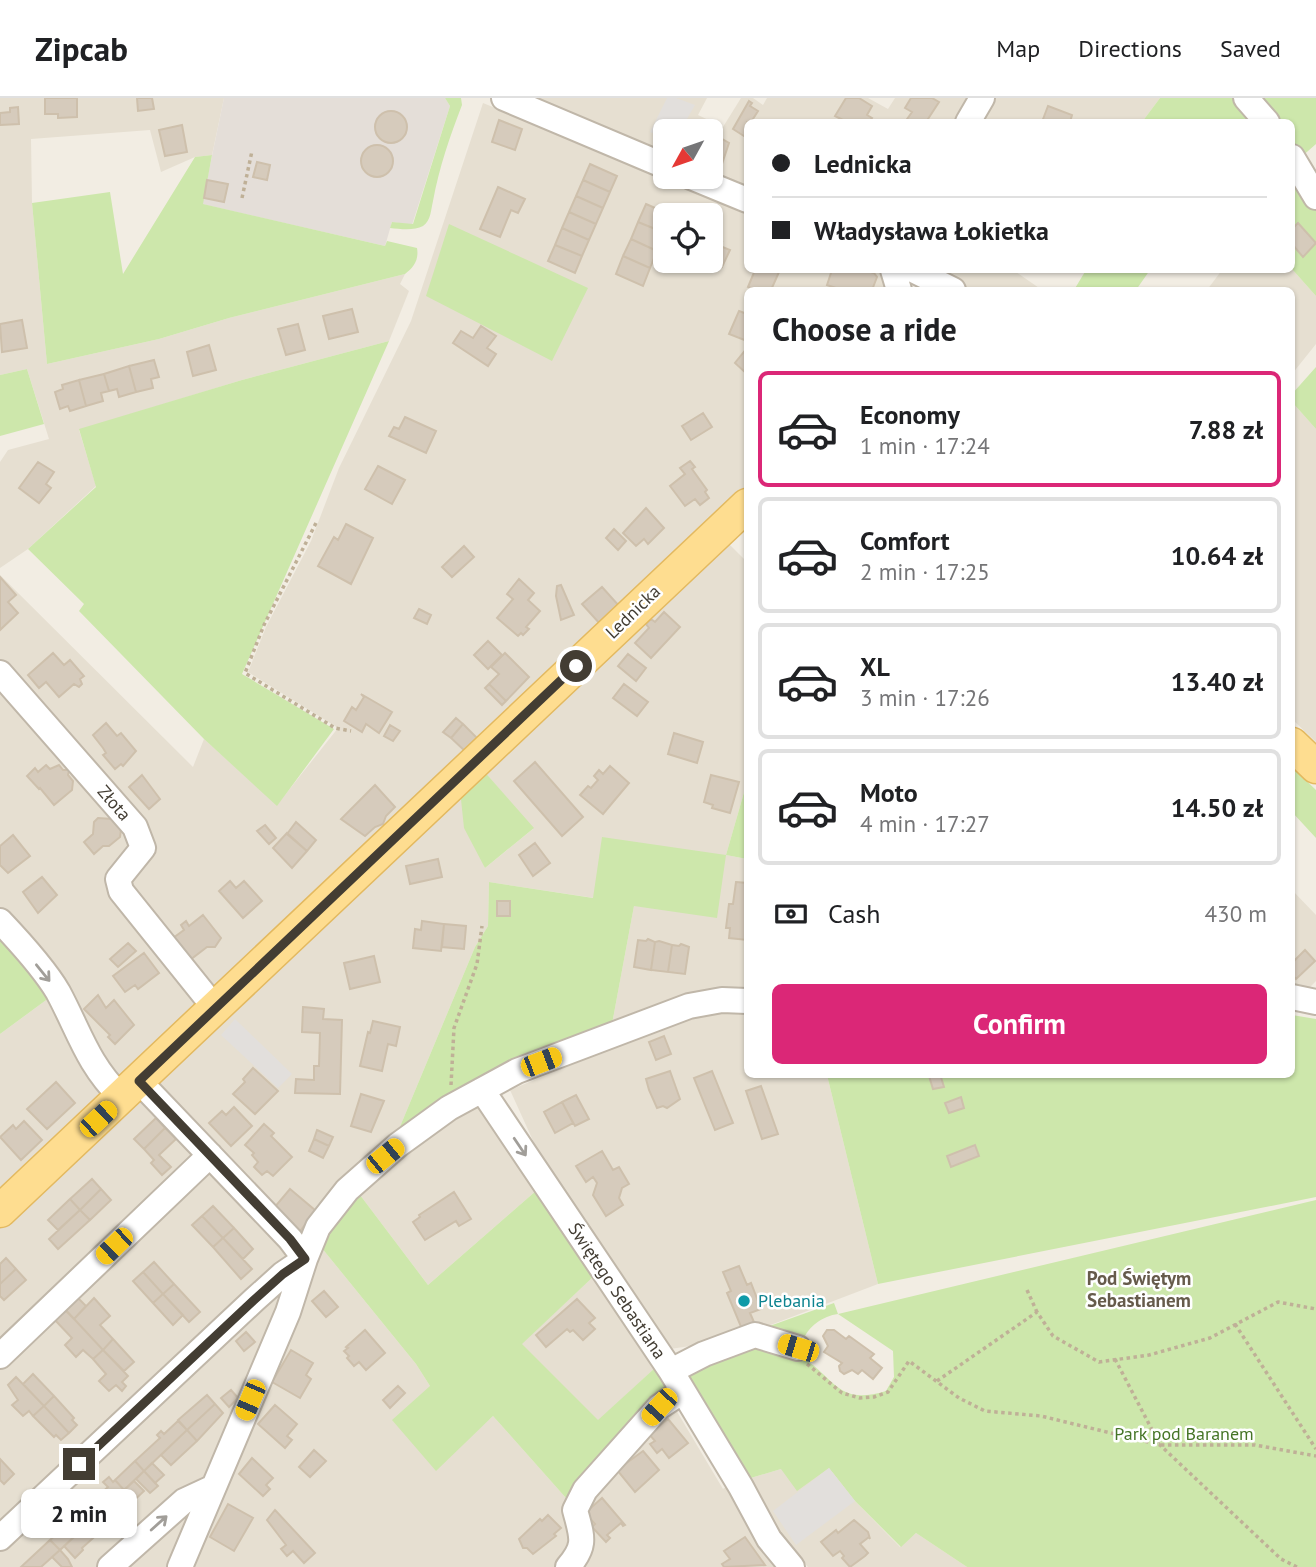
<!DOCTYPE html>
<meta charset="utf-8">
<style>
body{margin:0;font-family:"PT Sans",sans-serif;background:#f2f2f2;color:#202124;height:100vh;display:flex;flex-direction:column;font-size:26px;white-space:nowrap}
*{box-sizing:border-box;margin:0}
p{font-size:23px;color:#757577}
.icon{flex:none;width:38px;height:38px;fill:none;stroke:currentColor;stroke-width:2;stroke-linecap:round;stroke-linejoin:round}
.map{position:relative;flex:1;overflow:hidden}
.drawer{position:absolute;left:744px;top:189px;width:551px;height:791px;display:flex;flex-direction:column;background:#fff;border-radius:10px;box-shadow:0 2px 5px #0004}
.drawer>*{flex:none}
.banner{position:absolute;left:744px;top:21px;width:551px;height:154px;border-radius:10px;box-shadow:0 2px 5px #0004;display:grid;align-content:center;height:154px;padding:0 28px;background:#fff}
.needle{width:46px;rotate:230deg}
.buttons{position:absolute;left:653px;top:21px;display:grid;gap:14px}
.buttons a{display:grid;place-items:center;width:70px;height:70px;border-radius:10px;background:#fff;box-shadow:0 2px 5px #0004;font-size:35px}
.end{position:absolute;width:32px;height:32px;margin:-16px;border:9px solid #433d33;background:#fff;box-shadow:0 0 0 4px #fff}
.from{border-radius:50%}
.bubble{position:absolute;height:49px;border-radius:10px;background:#fff;box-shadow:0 2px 5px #0004;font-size:23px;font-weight:600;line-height:49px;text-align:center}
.car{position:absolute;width:21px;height:42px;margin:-21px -10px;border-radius:9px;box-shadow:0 0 5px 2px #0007;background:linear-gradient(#f5c518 24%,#345 0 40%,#f5c518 0 76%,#345 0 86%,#f5c518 0)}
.banner b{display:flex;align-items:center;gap:24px;height:66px;font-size:26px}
.banner b+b{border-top:2px solid #e0e0e0}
.banner i{width:18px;height:18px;background:#202124}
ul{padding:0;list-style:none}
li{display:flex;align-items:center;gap:21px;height:116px;margin:0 14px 10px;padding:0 14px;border:4px solid #e0e0e0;border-radius:10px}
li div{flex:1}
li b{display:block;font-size:26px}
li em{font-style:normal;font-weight:600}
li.on{border-color:#db2777}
li>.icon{width:63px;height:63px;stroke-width:1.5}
h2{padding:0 28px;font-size:32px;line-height:84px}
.pay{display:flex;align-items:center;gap:18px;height:77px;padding:0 28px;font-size:26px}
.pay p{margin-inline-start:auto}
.cta{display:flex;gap:14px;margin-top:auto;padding:14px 28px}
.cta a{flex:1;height:80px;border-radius:10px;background:#db2777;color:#fff;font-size:28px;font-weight:600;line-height:80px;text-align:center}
header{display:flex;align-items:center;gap:42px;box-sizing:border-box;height:98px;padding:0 35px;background:#fff;border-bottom:2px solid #e0e0e0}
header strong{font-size:33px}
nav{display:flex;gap:38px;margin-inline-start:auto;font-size:24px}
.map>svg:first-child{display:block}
.residential{fill:#e6dfd1;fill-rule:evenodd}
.industrial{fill:#e4ded8}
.green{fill:#cde7ab}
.parking{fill:#e2dfdc}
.building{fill:#d6cbbc;stroke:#cec0ac;stroke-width:2}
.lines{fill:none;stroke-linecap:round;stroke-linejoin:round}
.minor-casing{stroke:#c0b7a9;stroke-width:28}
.major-casing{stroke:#e3b960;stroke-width:35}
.path{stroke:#bfb097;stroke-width:3.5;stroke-dasharray:3.5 3.5;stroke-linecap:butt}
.minor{stroke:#fff;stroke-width:24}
.major{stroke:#fedd90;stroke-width:32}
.oneway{stroke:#a19e99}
.route{stroke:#433d33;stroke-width:9}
.culture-dot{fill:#0f9aa8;stroke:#fff;stroke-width:2.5}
.labels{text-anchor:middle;stroke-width:5;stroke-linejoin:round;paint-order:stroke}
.street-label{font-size:18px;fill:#433d33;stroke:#fff}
.culture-label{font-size:18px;fill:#0d838f;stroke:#fff;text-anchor:start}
.park-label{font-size:18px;fill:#467527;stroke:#fff}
.neighbourhood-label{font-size:19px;font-weight:bold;fill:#665b4b;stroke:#fff}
</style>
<header>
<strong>Zipcab</strong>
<nav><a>Map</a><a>Directions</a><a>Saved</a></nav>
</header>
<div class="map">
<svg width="1316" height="1469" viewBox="0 0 1316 1469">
<rect width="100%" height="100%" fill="#f2ede3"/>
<path class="residential" d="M0 0H224L212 57 195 59 161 74 150 32 31 41 32 105 47 266 159 241 229 220 405 176 400 186 409 193 389 243 242 282 79 332 96 388 28 451 0 470V364L8 352 49 341 27 271 0 277Z
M529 0H707L698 17 723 29 741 0H753L763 7 767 0H868L888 11 895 0H968L953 24H747V89L711 74 710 33H665V54Z
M996 0H1160L1142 24H980Z
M483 5 747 112V172H877L889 189 888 192H747V388L211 894 129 794 130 779 153 746 0 564V477L193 669 204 641 277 707 338 630 248 574 266 529 311 443 339 370 411 223ZM665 117H710V163H665Z
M1292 171 1316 198V246L1292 276V192H1207L1222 172Z
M928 172H1013L1042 192H967Z
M1292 304 1316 331V644L1292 621Z
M725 442 747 464V684L726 757 747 761V896L612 926 634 808 603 739 594 800 489 784 488 828 475 849 399 1031 301 1142 147 987 325 828 460 692 485 770 533 731 483 672Z
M0 585 135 741 109 785 200 905 116 984 0 815Z
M1292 792 1316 817V883L1304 895 1292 894Z
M53 897 107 993 0 1093V936Z
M745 913 747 914V976L827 977 878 1186 731 1242 670 1251 535 1047 510 992 690 918Z
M134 1000 149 1006 291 1155 294 1183 172 1469H0V1126Z
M481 1003 537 1092 428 1187 357 1093 387 1068Z
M321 1149 416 1266 430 1288 435 1372 493 1318 566 1400 565 1414 578 1444 559 1469H191Z
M594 1178 656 1269 598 1323 521 1246Z
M673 1307 723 1391 731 1385 784 1469H577L580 1414Z
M829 1370 855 1403 900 1449 916 1435 967 1469H808L775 1434 744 1382 781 1371Z"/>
<path class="industrial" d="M224 0H445L450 8 412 127 392 124 385 148 202 106Z"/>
<path class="green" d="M445 0H461L462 7C450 38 439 70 433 103 431 111 431 123 423 128 414 133 400 131 390 130L392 124 413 126 450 8Z
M1160 0H1241L1252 16 1244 24H1142Z
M1253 0H1316V46L1300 60 1292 49V24H1273Z
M212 57 203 106 385 148 387 143 417 150C419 162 414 169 405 176L229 220 159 241 47 266 32 105 110 94 123 176 195 59Z
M1295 75 1316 113V198L1292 171V80Z
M449 126 588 190 552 263 426 198Z
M1086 172H1150L1136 192H1074Z
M389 243 242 576 334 631 277 708 204 641 79 513 84 506 28 451 96 389 79 331 242 282Z
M1316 269V331L1292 304V296Z
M27 271 44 326 0 338V277Z
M1292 669 1316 692V740L1292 714Z
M483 672 534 730 485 770 464 730 460 692Z
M747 684V761L726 757 717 820 634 808 612 926 399 1031 475 849 488 828 489 784 593 800 602 739 726 757Z
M4 840 53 897 0 936V843Z
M1292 917 1316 921V1099L878 1186 827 977 1292 976Z
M537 1092 594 1178 522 1246 598 1322 656 1269 671 1290 644 1313 566 1400 493 1318 436 1373 392 1322 430 1288 416 1266 321 1149 329 1125 357 1093 428 1187Z
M1316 1102V1469H967L916 1435 901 1449 855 1403 829 1370 797 1393 781 1371 744 1382 684 1275 755 1242C770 1247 788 1251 802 1259 836 1281 838 1308 886 1293L894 1279 893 1253 838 1216C823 1218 808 1228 803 1243L783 1233 764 1230 834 1205 838 1216Z"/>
<path class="parking" d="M667 0H676L695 7 680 33H665V40L650 34Z
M235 921 292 976 278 990 221 937Z
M829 1370 855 1403 796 1447 773 1413Z"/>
<path class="building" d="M45 0H77V19L58 20V16H45Z
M137 0H152L154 11 138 13Z
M846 0H859L872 8 867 17 872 20 869 24H847L835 18Z
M911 0H932L939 4 926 24H905L912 14 905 10Z
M749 3 752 5 750 8 758 13 751 24H747V40L733 31Z
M1048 8 1072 17 1070 24H1042Z
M18 9 19 26 0 27V15L10 14V10Z
M375 29a16 16 0 1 1 32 0a16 16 0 1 1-32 0Z
M499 22 522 31 515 52 492 44Z
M182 27 187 54 165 58 159 32Z
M710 34 729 45 722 66 710 61Z
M361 63a16 16 0 1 1 32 0a16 16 0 1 1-32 0Z
M257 64 270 67 267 82 253 79Z
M590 66 617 78 610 94 583 82Z
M207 82 228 86 224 104 204 100Z
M583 82 610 94 603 110 576 98Z
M498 89 525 101 518 115 511 112 500 139 480 131Z
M576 98 603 110 596 126 569 114Z
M646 106 671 117H665V135L638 124Z
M569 114 596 126 589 142 562 130Z
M638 124 665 135 657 153 631 141Z
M1298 125 1316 145 1303 159 1292 146V131Z
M562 130 589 142 582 158 555 147Z
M710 139 722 144 720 148 730 152 722 169 709 163Z
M631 141 657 153 650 170 623 158Z
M555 147 582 158 575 175 548 163Z
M623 158 650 170 643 188 616 176Z
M755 172H773L779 174 771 192H757L748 189Z
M832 172H865L874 175 877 179 872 192H842L827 187Z
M352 211 358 234 329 241 323 218Z
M739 213 747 216V243L729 236Z
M22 222 27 250 2 254 0 226Z
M298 226 305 252 286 257 278 231Z
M481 228 496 238 487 250 496 256 488 268 453 245 461 233 473 240Z
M209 247 216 272 193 278 187 254Z
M747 250V276L735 265Z
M154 262 159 279 151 281 153 290 136 294 129 268Z
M129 268 136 294 119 299 117 291 109 293 104 276Z
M104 276 109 293 101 295 103 303 86 308 79 282Z
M79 282 86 308 70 313 68 308 60 311 55 294 63 291 62 287Z
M703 315 712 329 691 342 682 328Z
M405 319 436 333 426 355 389 338 394 329 399 331Z
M690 363 695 369 692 371 707 392 705 394 709 400 700 407 695 401 685 408 670 388 685 376 680 370Z
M38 364 54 374 46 386 51 390 39 405 19 390Z
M378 368 405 382 392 406 365 391Z
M646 410 664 430 648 446 644 441 636 448 623 435Z
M346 426 373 440 351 486 318 468 334 439 338 442Z
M614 431 626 443 618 452 606 440Z
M464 448 474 459 452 479 442 469Z
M0 479 16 497 8 504 18 515 0 532Z
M519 481 534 495 528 502 540 513 526 529 529 531 523 537 521 535 518 538 497 520 513 501 507 496Z
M561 487 574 517 561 522 556 498 557 488Z
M602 489 620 509 601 527 582 506Z
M419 511 431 517 427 526 414 520Z
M664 514 680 529 651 560 635 545 649 530 646 526 651 521 655 524Z
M488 543 502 557 488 571 474 557Z
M53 555 64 567 70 562 84 578 80 581 82 586 79 589 74 586 59 599 46 584 39 590 28 577Z
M505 555 529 579 506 603 489 586 499 576 491 569Z
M628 556 646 570 636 583 618 568Z
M489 586 506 603 502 607 485 590Z
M624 586 648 604 637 618 613 600Z
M361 596 392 614 379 635 366 626 362 634 344 623 352 609 356 612 364 599Z
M456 620 463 626 451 640 443 634Z
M106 625 117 638 121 635 136 653 123 668 121 666 115 671 103 657 106 655 103 650 93 637Z
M463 626 477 640 465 653 451 640Z
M390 627 400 633 393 643 384 638Z
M674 635 703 644 697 665 668 656Z
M535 664 583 719 562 738 514 683Z
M46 667 50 671 59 667 63 672H69L68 677 73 683 72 692 54 707 40 690 39 691 27 678 35 670 38 674Z
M610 668 629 685 603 716 580 697 588 688 591 690 598 682 594 678 599 672 603 676Z
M142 677 160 701 149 711 129 689Z
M711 677 739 684 730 715 712 710 713 707 704 704Z
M375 687 395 709 386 718 383 726 375 729 365 738 341 721Z
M98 720 112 721 121 731 120 739 109 748H103L94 756 84 744 93 736 94 724Z
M296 724 316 742 307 753 287 736Z
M265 727 276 740 269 746 257 733Z
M287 735 307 753 292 770 273 750Z
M13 737 30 758 8 775 0 767V748Z
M535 745 550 765 533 778 519 757Z
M438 761 442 779 410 786 406 768Z
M42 779 57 797 38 815 23 794Z
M230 783 236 790 244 783 262 803 243 820 219 793Z
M736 784 747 785V842L729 840 730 830H726L729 806H733Z
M497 803H510V818H497Z
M203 817 221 840 215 849H207L186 865 169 843 184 832 181 827 186 823 189 828Z
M422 823 444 826 441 853 413 850 415 831 421 832Z
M444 826 466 828 464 851 442 849Z
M648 841 655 844 651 872 634 869 638 842 646 843Z
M659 843 672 847 668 874 651 872 655 844Z
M128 845 136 853 118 869 110 861Z
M681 846 689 849 685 876 668 874 672 847 679 848Z
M1305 852 1315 863 1296 881 1292 876V865Z
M144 855 159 875 138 891 135 887 125 894 113 878Z
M374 858 380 884 350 891 344 865Z
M98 897 106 910 114 902 134 927 115 946 108 939 110 937 84 911Z
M303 909 324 911 323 921 342 922 340 996 295 995 296 981 314 982V968H319L320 935 302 934Z
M373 923 400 929 396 948 388 946 382 973 360 968 368 934 370 935Z
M664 938 671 956 656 962 649 944Z
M253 970 278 993 255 1016 233 996 245 984 243 981Z
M670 973 680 1001 667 1010 663 1008 657 1010 649 992 646 981Z
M712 973 733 1025 715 1032 694 980Z
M940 976 944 989 933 991 929 978Z
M56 984 75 1005 47 1031 27 1011Z
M761 988 778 1036 762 1041 746 993Z
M361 996 384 1003 371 1034 351 1028Z
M576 997 589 1021 575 1028 562 1004Z
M961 999 964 1010 949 1015 945 1005Z
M562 1004 573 1025 555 1035 544 1014Z
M234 1009 252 1028 231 1048 209 1025 222 1013 226 1017Z
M156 1020 165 1030 144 1051 134 1041Z
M24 1023 42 1042 21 1062 0 1039 13 1027 16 1031Z
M264 1026 274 1035 271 1038 292 1059 273 1078 267 1073 262 1077 254 1069 258 1064 252 1057 254 1055 245 1047Z
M165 1030 176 1041 159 1057 171 1069 162 1077 151 1065 154 1062 144 1051Z
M317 1032 333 1039 329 1048 314 1041Z
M314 1041 329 1048 323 1060 309 1053Z
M975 1047 979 1058 951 1069 947 1058Z
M602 1053 613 1072 619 1069 629 1086 622 1090 619 1100 623 1107 606 1118 593 1097 597 1085 593 1079 586 1084 576 1068Z
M92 1081 101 1091 80 1112 70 1101Z
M101 1091 111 1102 90 1122 80 1112Z
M290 1091 316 1113 300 1133 273 1111Z
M454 1094 471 1121 459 1128 456 1123 425 1142 413 1124 420 1119 419 1117Z
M70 1101 80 1112 58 1132 48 1122Z
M213 1108 234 1130 223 1140 202 1118Z
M80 1112 90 1122 58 1151 49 1141Z
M202 1118 223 1140 213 1149 192 1127Z
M234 1130 253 1151 243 1161 223 1140Z
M223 1140 252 1171 241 1181 213 1149Z
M6 1160 16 1171 0 1186V1166Z
M154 1164 174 1186 163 1196 143 1174Z
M739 1168 747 1187 751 1185 761 1211 750 1215 757 1231 744 1236 727 1195 731 1193 723 1174Z
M16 1171 26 1182 4 1202 0 1198V1186Z
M143 1174 163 1196 153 1205 133 1183Z
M174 1186 200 1214 189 1224 163 1196Z
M324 1193 338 1209 326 1219 312 1203Z
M163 1196 183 1217 173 1227 153 1205Z
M76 1198 86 1208 74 1221 63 1210Z
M94 1200 110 1218 100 1227 113 1241 103 1252 74 1221Z
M577 1201 595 1220 589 1225 595 1231 583 1242 573 1232 570 1234 567 1231 546 1249 536 1237Z
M63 1209 103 1252 93 1261 83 1252 76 1259 65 1247 72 1240 55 1222Z
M365 1232 385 1255 366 1272 359 1264 354 1268 347 1260 349 1258 344 1253 348 1250 346 1249Z
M827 1232H834L846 1241 849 1238 874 1256 870 1260 882 1270 873 1281 862 1272 858 1276 852 1272 844 1276 840 1273 839 1268 842 1265 824 1254 828 1248 823 1238Z
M246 1234 255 1244 244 1253 236 1243Z
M113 1241 134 1264 124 1273 103 1252Z
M103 1252 128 1278 122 1284 126 1288 122 1293 116 1287 109 1293 99 1283 106 1276 93 1261Z
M291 1252 313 1265 306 1277 311 1281 300 1300 272 1284Z
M33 1276 54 1298 44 1308 23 1286Z
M16 1279 44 1308 33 1318 29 1313 23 1318 12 1307 18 1302 8 1287Z
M398 1288 405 1295 390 1310 383 1302Z
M231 1292 238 1300 229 1309 221 1300Z
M207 1297 215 1306 187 1332 178 1322Z
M54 1298 74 1320 72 1322 77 1327 69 1335 44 1308Z
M215 1306 223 1315 197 1343 187 1332Z
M275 1307 297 1326 287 1338 292 1342 285 1350 258 1326Z
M44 1308 69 1335 61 1342 56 1337 54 1339 33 1318Z
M668 1321 688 1345 669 1360 662 1351 657 1355 650 1346 655 1343 649 1336Z
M178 1323 187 1332 144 1373 135 1363 160 1340 157 1337 161 1333 164 1336Z
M187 1332 197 1343 171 1367 161 1357Z
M314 1352 326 1363 310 1379 299 1369Z
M643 1353 659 1372 635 1394 617 1372Z
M252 1360 273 1380 266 1387 270 1391 263 1398 239 1376Z
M0 1361 14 1376 4 1386 0 1382Z
M135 1363 144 1373 124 1392 115 1382Z
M152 1365 164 1377 155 1385 144 1373Z
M144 1373 158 1388 150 1395 136 1381Z
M109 1379 113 1384 115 1382 124 1392 102 1413 93 1402 108 1389 103 1384Z
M134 1383 144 1393 112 1423 102 1413Z
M602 1400 625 1427 623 1428 621 1425 607 1437 610 1440 606 1444 592 1429 595 1426 585 1415Z
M93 1402 102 1413 60 1452 50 1442 77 1417 74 1413 77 1409 81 1413Z
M228 1406 253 1420 234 1453 210 1439Z
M275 1412 315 1455 304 1465 293 1453 287 1458 281 1451 286 1447 267 1422Z
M102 1413 112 1423 82 1450 83 1452 75 1460 64 1448Z
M548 1417 561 1430 554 1436 556 1438 533 1456 527 1450H523L519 1441 540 1421 542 1423Z
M854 1422 868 1434 870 1441 869 1439 860 1446 868 1455 865 1458 850 1469 842 1460 844 1458 840 1453 833 1458 821 1444 836 1432 838 1435Z
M745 1439 765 1467 724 1469 722 1466 730 1461 724 1453Z
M50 1442 60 1452 41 1469H21Z
M60 1452 68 1461 72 1469H62L52 1459Z"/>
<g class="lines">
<defs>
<path id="minor" d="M504 0 665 68
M1246 0 1267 24
M968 24 982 0
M1292 59 1316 99
M691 79 747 102
M893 172 899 192
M913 172 953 192
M0 575 135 729 143 750 118 781 121 793 215 910
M0 823C18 842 45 872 58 894 80 935 87 965 121 999
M1292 899 1316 904
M139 983 290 1141 305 1161
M482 992 671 1273 741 1389 769 1441 792 1469
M0 1258 210 1057
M671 1273 704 1256 755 1237 798 1250
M0 1440 254 1202 283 1176 305 1161
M110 1469 184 1403 212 1390
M180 1469 288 1214 305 1161 318 1129 347 1092 398 1047 449 1010 517 973 689 908 722 902 747 903
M568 1469C587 1447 582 1439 575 1412L585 1392 659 1309 683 1293"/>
<path id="major" d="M1292 646 1316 669
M0 1113 747 407"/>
</defs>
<use href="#minor" class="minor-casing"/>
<use href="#major" class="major-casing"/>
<path class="path" d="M242 100 252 53
M316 425 264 527 245 575 335 630 351 633
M451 987 454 930 477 866 482 828
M1027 1192 1037 1214
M1235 1226 1316 1351
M1115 1261 1160 1347H1255L1316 1358
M807 1266 842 1295 860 1300 874 1299 888 1294 909 1263 959 1300 985 1313 1041 1318 1160 1347 1281 1461 1297 1469
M937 1283 1037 1214 1053 1238 1099 1264 1149 1257 1210 1240 1278 1204 1316 1211"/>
<use href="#minor" class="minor"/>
<use href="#major" class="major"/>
</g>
<defs><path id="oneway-shaft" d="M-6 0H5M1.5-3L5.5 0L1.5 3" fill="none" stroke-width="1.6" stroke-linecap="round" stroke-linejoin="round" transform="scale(1.75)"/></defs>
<g class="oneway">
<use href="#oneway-shaft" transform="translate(43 875) rotate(51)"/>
<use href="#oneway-shaft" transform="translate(520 1049) rotate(56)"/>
<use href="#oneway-shaft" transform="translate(159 1425) rotate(-42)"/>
</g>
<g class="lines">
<path class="route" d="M79 1366 254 1202 283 1176 305 1161 290 1141 139 983 576 568"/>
</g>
<circle class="culture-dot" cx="744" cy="1203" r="7"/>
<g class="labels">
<g class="street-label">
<text transform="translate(633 514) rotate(-44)" y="6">Lednicka</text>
<text transform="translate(114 705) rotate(49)" y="6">Złota</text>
<text transform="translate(617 1193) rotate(56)" y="6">Świętego Sebastiana</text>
</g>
<g class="culture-label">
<text x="758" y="1209">Plebania</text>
</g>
<g class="park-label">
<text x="1184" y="1342">Park pod Baranem</text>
</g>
<g class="neighbourhood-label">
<text x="1139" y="1187">Pod Świętym<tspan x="1139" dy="22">Sebastianem</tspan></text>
</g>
</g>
</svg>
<div class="buttons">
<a><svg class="needle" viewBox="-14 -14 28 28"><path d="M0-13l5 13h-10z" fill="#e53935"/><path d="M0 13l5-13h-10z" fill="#757577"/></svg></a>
<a><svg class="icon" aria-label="locate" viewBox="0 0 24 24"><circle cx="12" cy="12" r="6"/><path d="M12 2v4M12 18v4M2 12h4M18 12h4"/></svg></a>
</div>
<i class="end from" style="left:576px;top:568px"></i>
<i class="end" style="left:79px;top:1366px"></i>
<div class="bubble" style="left:21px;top:1391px;width:116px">2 min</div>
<i class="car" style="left:541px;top:964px;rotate:69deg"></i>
<i class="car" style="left:98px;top:1021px;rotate:47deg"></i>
<i class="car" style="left:385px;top:1058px;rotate:51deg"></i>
<i class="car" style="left:114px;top:1148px;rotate:226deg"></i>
<i class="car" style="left:798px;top:1250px;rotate:287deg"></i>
<i class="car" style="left:250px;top:1302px;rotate:203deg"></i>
<i class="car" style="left:659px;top:1309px;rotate:222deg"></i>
<div class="banner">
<b><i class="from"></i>Lednicka</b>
<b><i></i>Władysława Łokietka</b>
</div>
<section class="drawer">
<h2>Choose a ride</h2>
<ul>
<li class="on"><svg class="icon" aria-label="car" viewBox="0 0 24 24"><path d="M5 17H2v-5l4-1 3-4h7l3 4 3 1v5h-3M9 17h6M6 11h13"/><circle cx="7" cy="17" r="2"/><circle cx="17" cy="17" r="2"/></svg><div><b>Economy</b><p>1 min · 17:24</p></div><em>7.88 zł</em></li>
<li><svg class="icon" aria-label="car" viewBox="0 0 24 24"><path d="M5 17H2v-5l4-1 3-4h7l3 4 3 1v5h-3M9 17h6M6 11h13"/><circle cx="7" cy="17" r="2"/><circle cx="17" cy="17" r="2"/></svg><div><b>Comfort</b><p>2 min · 17:25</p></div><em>10.64 zł</em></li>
<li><svg class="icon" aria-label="car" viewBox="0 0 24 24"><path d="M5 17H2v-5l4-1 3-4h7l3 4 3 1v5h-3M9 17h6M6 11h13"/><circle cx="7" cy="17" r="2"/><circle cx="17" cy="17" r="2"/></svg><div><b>XL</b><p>3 min · 17:26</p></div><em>13.40 zł</em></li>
<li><svg class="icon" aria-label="car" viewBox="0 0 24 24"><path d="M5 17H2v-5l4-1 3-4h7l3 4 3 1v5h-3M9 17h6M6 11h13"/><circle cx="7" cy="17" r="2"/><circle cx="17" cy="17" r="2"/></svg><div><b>Moto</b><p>4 min · 17:27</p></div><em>14.50 zł</em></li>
</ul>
<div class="pay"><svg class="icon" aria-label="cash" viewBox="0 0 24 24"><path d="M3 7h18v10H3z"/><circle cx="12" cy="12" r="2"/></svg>Cash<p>430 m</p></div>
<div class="cta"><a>Confirm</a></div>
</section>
</div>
